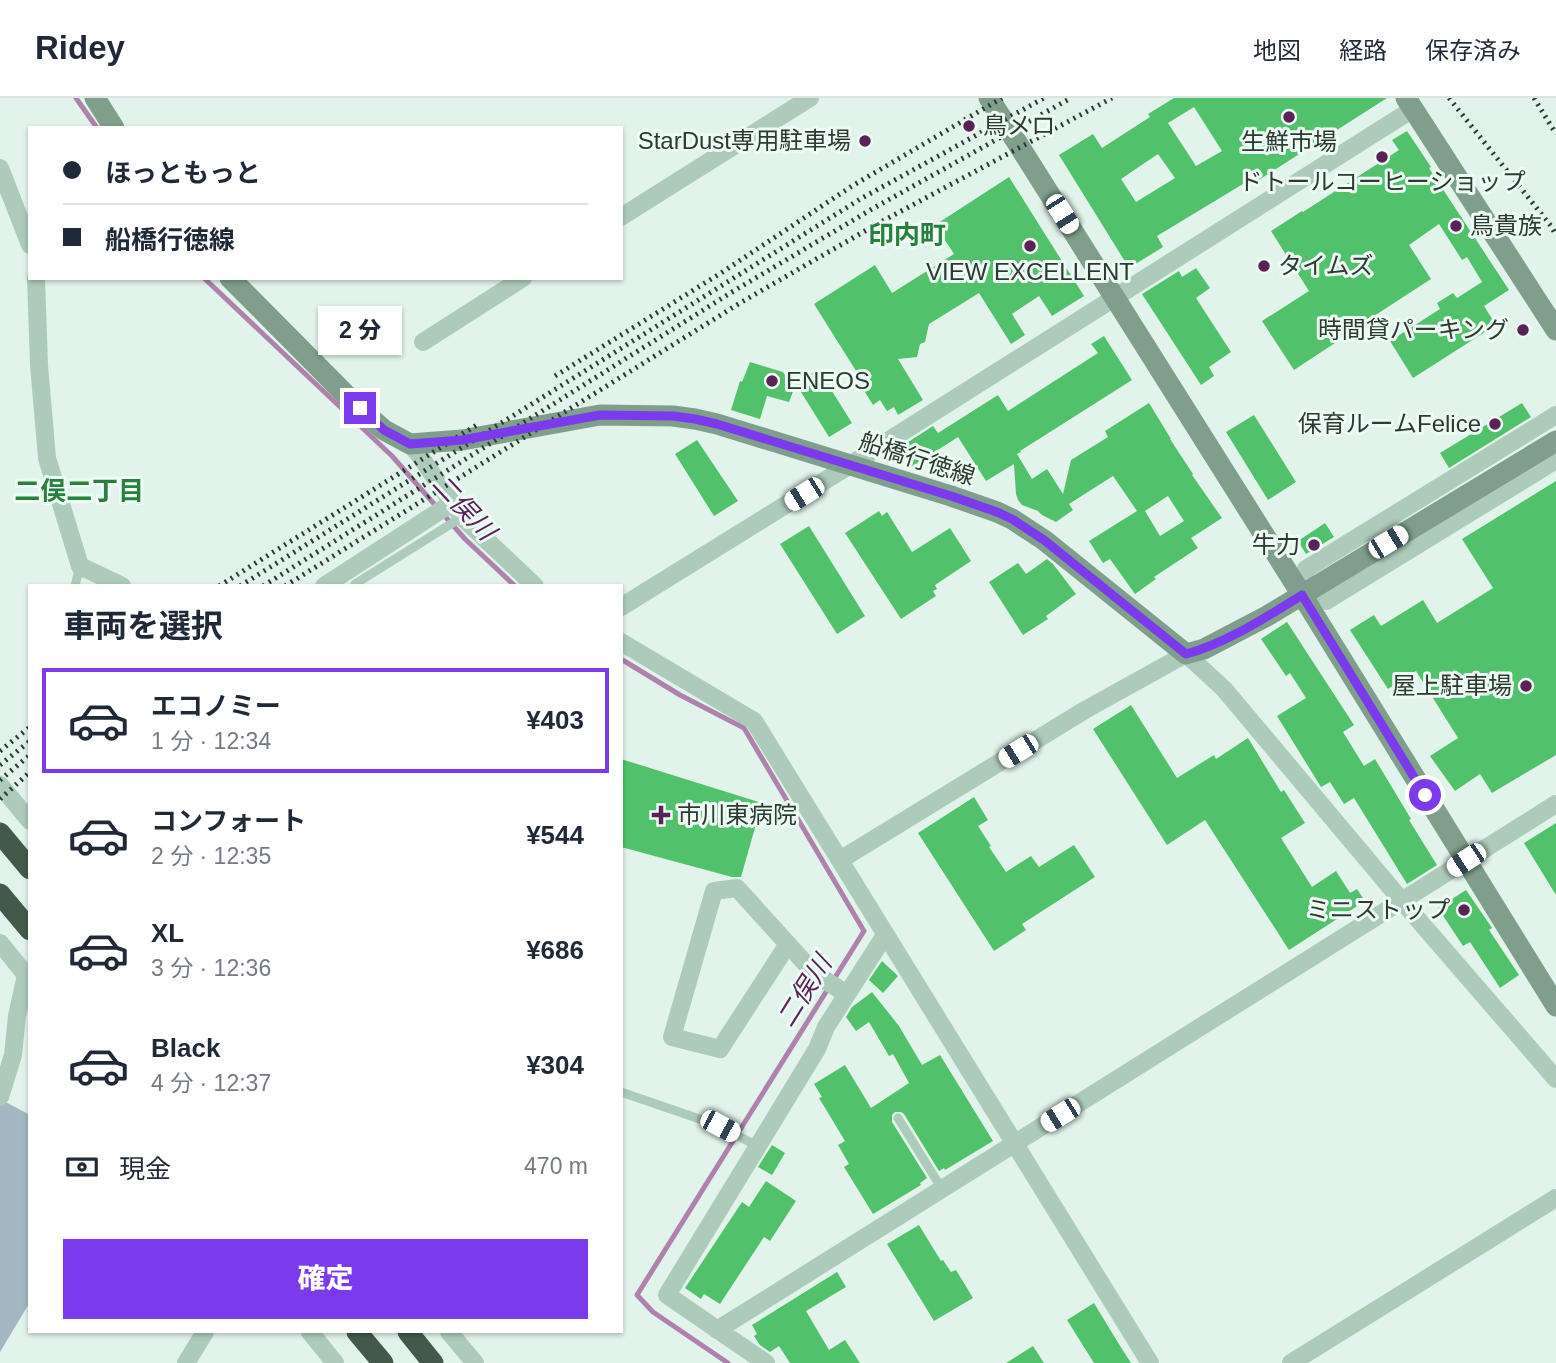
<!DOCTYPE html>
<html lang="ja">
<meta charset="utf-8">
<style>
body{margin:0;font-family:Helvetica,"Noto Sans JP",sans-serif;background:#f2f2f3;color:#1f2937;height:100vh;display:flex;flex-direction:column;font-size:26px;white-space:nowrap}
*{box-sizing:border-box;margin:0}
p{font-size:23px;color:#747a83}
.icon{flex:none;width:38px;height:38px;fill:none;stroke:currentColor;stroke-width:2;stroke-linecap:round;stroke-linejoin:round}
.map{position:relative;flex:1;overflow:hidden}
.details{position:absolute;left:28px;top:486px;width:595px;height:749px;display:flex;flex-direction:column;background:#fff;border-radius:0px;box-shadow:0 2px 5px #0004}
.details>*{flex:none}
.guide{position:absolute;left:28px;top:28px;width:595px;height:154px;border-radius:0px;box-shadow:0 2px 5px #0004;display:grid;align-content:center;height:154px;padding:0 35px;background:#fff}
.end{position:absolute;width:32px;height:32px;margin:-16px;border:9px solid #7c3aed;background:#fff;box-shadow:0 0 0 4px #fff}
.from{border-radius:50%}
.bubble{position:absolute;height:49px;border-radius:0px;background:#fff;box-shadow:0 2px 5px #0004;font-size:23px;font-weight:800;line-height:49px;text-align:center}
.car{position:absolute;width:21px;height:42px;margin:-21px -10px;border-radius:9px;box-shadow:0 0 5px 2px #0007;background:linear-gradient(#fff 24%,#345 0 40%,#fff 0 76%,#345 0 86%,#fff 0)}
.guide b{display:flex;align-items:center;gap:24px;height:66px;font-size:26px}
.guide b+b{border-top:2px solid #e0e1e3}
.guide i{width:18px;height:18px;background:#1f2937}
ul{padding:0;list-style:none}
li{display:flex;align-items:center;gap:21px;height:105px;margin:0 14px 10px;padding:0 21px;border:4px solid transparent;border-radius:0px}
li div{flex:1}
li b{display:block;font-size:26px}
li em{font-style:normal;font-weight:800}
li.active{border-color:#7c3aed}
li>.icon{width:63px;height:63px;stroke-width:1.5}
h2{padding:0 35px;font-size:32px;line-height:84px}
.pay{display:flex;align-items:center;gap:18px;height:77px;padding:0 35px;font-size:26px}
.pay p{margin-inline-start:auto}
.button{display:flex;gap:14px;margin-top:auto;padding:14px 35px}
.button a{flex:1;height:80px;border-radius:0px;background:#7c3aed;color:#fff;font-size:28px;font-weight:800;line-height:80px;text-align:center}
header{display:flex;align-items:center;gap:42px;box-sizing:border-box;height:98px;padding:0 35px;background:#fff;border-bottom:2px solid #e0e1e3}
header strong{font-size:33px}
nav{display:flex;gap:38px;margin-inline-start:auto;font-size:24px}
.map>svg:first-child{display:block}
.green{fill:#a2b7c2}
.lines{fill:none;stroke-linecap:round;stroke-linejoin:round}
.stream{stroke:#af81ad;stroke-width:5}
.building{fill:#51c16c;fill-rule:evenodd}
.lane{stroke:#adcbbb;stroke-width:9}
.street{stroke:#adcbbb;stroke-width:18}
.secondary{stroke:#7f9f8a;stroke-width:21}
.highway{stroke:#435a4a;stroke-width:21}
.rail{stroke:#2c3a30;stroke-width:5;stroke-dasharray:2 5;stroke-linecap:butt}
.route{stroke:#7c3aed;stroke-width:9}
.poi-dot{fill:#5a2257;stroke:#eefaf5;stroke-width:2.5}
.labels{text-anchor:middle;stroke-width:6;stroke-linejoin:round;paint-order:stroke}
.poi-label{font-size:24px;fill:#2c3a30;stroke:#eefaf5;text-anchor:end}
.street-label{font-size:24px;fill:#2c3a30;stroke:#eefaf5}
.neighbourhood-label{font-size:26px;font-weight:bold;fill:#27803c;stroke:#eefaf5}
.water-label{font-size:26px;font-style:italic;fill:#5a2257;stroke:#eefaf5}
</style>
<header>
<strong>Ridey</strong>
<nav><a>地図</a><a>経路</a><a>保存済み</a></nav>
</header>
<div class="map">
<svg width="1556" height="1265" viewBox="0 0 1556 1265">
<rect width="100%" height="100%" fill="#e2f3eb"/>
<path class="green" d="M0 1001 30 1017V1204L0 1254Z"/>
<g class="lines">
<path class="stream" d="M76 0 97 30
M204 180 392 358 465 441 515 488
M621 561 680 597 744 630 864 833 637 1197 653 1214 728 1265"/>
</g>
<path class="building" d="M1174 0H1387L1246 90 1243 86 1157 138 1163 149 1129 170 1059 57 1093 36 1102 50 1150 19 1148 16ZM1194 9 1222 53 1196 68 1168 25ZM1158 56 1175 80 1136 104 1121 81Z
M1407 33 1431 69 1429 70 1509 192 1484 208 1496 227 1413 280 1390 243 1440 211 1437 205 1453 195 1457 200 1482 184 1467 159 1462 162 1439 126 1409 147 1431 181 1337 242 1338 243 1294 272 1262 223 1309 193 1271 133 1302 113 1303 114 1399 52 1392 42Z
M1009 79 1084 198 1052 218 1039 198 1012 216 1025 237 1011 246 979 195 929 226 925 244 920 246 917 259 898 261 923 302 898 317 894 309 887 313 880 302 873 307 860 286 863 284 814 206 875 167 892 195 954 156 935 127Z
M1196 170 1210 190 1196 200 1231 254 1209 269 1214 278 1201 287 1142 196 1179 173 1182 179Z
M1104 238 1132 282 1020 353 1021 354 1017 356 1032 381 1047 371 1063 396 1071 362 1108 339 1105 333 1149 305 1171 341H1170L1193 376 1192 377 1222 420 1191 440 1198 450 1154 479 1156 481 1135 496 1110 461 1103 465 1089 443 1137 413 1113 378 1069 406 1073 412 1056 424 1042 417 1038 413 1022 407 1018 402 1016 396 1014 366 986 383 958 339 911 369 899 350 933 328 938 335 998 297 1008 313 1098 255 1091 246ZM1168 398 1184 423 1160 438 1145 413Z
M750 264 783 274 794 291 789 304 767 298 760 321 731 312 740 283 742 284Z
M818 271 852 325 829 339 796 286Z
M1522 305 1531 319 1449 370 1440 355Z
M1254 317 1296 384 1268 402 1226 334Z
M697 342 738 403 714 418 675 356Z
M1556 383V657L1492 695 1480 676 1455 693 1430 658 1458 640 1416 573 1388 591 1350 532 1374 517 1381 528 1423 502 1437 525 1493 490 1462 441Z
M879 413 882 418 887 414 912 454 950 430 971 463 935 487 937 491 933 493 936 498 901 521 845 435Z
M1325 425 1334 439 1306 456 1298 443Z
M809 428 865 518 837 536 780 446Z
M1047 461 1053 466 1076 496 1046 518 1048 521 1023 537 989 484 1018 465 1026 476Z
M1287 524 1354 627 1343 634 1364 668 1375 661 1411 721 1409 722 1437 767 1407 786 1354 700 1344 706 1330 684 1321 689 1277 618 1306 600 1290 575 1286 578 1261 541Z
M1131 607 1177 680 1214 657 1216 661 1248 640 1281 694 1284 692 1305 725 1281 740 1312 789 1336 773 1350 795 1357 791 1365 803 1289 852 1205 722 1167 747 1093 631Z
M621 661 762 705 741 779H732L621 749Z
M974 699 988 722 978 728 991 748 989 749 1006 774 1031 758 1039 769 1074 747 1095 779 1022 826 1026 832 994 853 918 735Z
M1556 725V797L1524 745Z
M1466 792 1492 830 1489 832 1519 877 1500 890 1470 844 1463 848 1438 810Z
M882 863 898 878 883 895 869 882Z
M872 894 899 928 922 967 940 957 993 1043 945 1072 944 1070 939 1073 904 1016 901 1014H895L892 1017V1024L927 1080 920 1085 921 1087 873 1116 844 1069 849 1066 838 1047 845 1043 819 1000 822 999 814 986 845 967 871 1010 909 985 893 956 889 958 869 924 856 933 846 919 852 909Z
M772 1047 785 1055 772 1077 758 1069Z
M766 1083 796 1103 770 1143 764 1139 720 1206 704 1196 701 1201 685 1190 742 1104 749 1109Z
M919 1127 941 1163 943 1162 951 1174 956 1172 973 1200 934 1223 887 1146Z
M837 1174 846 1189 806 1213 829 1252 845 1242 860 1265H790L779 1248 770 1254 760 1247 754 1238 757 1236 752 1227Z
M1094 1205 1117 1243 1131 1265H1094L1067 1222Z
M1033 1248 1044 1265H1006Z"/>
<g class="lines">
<path class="lane" d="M75 488 80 468
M359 488 355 486 462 419
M621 994 720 1028 757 1048
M898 1020 942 1091"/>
<path class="street" d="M0 70 30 147
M621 119 810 0
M36 180 39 267 47 360 80 468 122 488
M423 244 523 180
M1556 317 1306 471 1302 497 1326 503 1556 362
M410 346 420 358 462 419 535 488
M324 488 452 405
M621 509 850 367 1413 11
M621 544 754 623 1150 1265
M0 687 30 723
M840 762 1085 612 1186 556 1224 591 1402 803 1556 981
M0 845 30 882
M788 846 720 951 672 939 714 793 737 790 815 876 847 896
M0 999 13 957 17 918 26 877
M717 1232 1556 706
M310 1234 335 1265
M449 1234 475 1265
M186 1265 205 1234
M766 1265 667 1197 817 951 826 929 885 837
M1291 1265 1556 1100"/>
<path class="secondary" d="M95 0 114 30
M989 0 1302 497 1556 908
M1406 0 1556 232
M230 180 360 311 384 332 410 346 462 342 600 317 673 318 695 321 717 326 951 398 997 414 1012 421 1044 442 1186 556 1204 551 1267 518 1556 343"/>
<path class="highway" d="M0 735 30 771
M0 796 30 832
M357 1234 383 1265
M408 1234 433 1265"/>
<path class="rail" d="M1449 0 1551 128 1556 137
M1534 0 1556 36
M555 278 721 175 852 88 1002 0
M219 488 480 325
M240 488 862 100 1044 0
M263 488 732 194 872 111 1071 0
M285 488 740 205 877 126 1112 0
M0 653 30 629
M0 667 30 643
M0 682 30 657
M0 701 30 674"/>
</g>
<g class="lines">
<path class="route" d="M360 310 384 332 410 346 462 342 600 317 673 318 695 321 717 326 951 398 997 414 1012 421 1044 442 1186 556C1225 546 1268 518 1302 497L1425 697"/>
</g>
<g class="poi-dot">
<circle cx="1289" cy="19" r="7"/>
<circle cx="969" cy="28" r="7"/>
<circle cx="865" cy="43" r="7"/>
<circle cx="1382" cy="59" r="7"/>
<circle cx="1456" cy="128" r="7"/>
<circle cx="1030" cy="148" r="7"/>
<circle cx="1264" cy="168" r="7"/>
<circle cx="1523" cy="232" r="7"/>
<circle cx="772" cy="283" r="7"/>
<circle cx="1495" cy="326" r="7"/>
<circle cx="1314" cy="447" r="7"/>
<circle cx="1526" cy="588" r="7"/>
<path d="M657.5 706.5h7v7h7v7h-7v7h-7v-7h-7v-7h7z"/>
<circle cx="1464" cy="812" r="7"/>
</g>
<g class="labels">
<g class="poi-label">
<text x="983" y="36" text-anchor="start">鳥メロ</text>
<text x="851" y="51">StarDust専用駐車場</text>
<text x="1289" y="52" text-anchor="middle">生鮮市場</text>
<text x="1382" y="92" text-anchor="middle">ドトールコーヒーショップ</text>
<text x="1470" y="136" text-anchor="start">鳥貴族</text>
<text x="1278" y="176" text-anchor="start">タイムズ</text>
<text x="1030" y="182" text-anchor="middle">VIEW EXCELLENT</text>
<text x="1509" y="240">時間貸パーキング</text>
<text x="786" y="291" text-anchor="start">ENEOS</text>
<text x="1481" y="334">保育ルームFelice</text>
<text x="1300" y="455">牛力</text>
<text x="1512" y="596">屋上駐車場</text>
<text x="677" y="725" text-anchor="start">市川東病院</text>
<text x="1450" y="820">ミニストップ</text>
</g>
<g class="street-label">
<text transform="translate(917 361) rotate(18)" y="8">船橋行徳線</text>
</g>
<g class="neighbourhood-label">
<text x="907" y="146">印内町</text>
<text x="79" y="402">二俣二丁目</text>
</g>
<g class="water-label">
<text transform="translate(464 409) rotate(47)" y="9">二俣川</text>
<text transform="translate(804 893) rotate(-58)" y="9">二俣川</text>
</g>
</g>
</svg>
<i class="end from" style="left:1425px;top:697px"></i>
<i class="end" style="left:360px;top:310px"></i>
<div class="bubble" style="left:318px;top:208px;width:84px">2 分</div>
<i class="car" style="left:1062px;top:116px;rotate:148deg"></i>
<i class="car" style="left:804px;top:396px;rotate:238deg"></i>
<i class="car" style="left:1388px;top:444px;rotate:59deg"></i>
<i class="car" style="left:1018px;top:653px;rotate:238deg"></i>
<i class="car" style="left:1466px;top:762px;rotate:237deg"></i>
<i class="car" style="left:1060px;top:1017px;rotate:238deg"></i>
<i class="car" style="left:720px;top:1028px;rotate:118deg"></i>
<div class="guide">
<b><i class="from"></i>ほっともっと</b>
<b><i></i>船橋行徳線</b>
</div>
<section class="details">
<h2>車両を選択</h2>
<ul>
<li class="active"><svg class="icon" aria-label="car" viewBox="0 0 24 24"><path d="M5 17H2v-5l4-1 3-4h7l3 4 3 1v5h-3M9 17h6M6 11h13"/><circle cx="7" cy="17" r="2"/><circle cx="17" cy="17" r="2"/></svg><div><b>エコノミー</b><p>1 分 · 12:34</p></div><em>¥403</em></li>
<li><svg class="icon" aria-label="car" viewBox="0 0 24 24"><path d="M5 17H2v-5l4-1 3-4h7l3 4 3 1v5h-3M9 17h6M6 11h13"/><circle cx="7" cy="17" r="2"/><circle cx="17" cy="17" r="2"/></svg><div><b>コンフォート</b><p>2 分 · 12:35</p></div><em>¥544</em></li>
<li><svg class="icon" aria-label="car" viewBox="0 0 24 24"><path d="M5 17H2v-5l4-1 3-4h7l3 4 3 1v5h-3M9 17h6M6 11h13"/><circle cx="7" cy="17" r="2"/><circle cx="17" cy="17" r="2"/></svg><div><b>XL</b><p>3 分 · 12:36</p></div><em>¥686</em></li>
<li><svg class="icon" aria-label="car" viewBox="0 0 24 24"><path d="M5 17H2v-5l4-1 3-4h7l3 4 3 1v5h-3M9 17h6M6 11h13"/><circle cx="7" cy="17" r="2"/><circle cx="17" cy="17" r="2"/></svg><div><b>Black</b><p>4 分 · 12:37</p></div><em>¥304</em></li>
</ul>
<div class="pay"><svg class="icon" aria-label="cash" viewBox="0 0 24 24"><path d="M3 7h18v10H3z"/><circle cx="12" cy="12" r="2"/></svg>現金<p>470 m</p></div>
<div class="button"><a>確定</a></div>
</section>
</div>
